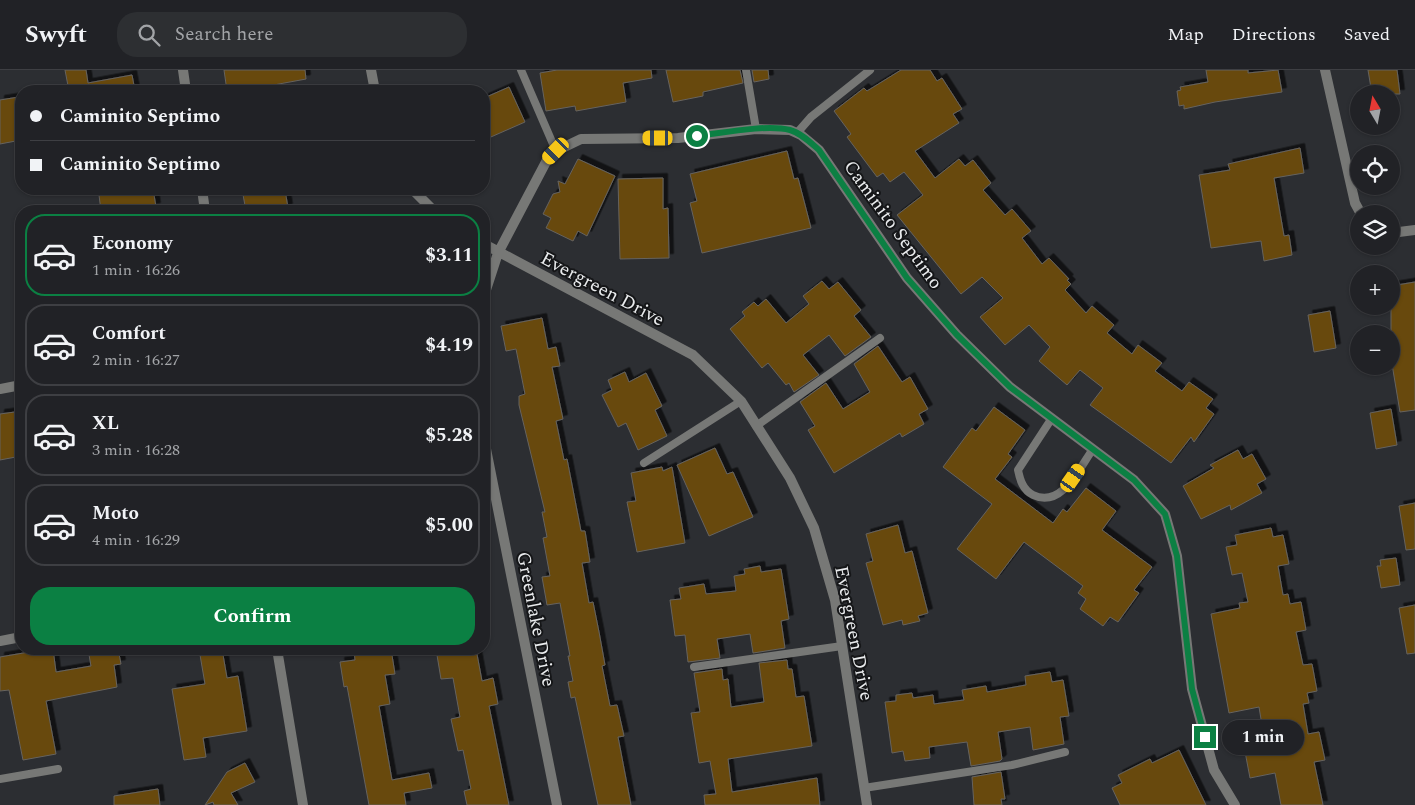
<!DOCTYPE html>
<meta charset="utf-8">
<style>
body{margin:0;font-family:Spectral,serif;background:#2d2f32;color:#f1f3f6;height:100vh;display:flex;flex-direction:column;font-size:19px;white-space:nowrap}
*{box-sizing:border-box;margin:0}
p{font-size:16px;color:#a2a4a7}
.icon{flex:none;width:28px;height:28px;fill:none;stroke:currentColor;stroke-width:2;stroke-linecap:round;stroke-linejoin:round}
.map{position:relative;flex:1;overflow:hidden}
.sheet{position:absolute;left:15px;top:135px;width:475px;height:450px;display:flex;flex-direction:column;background:#212226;border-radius:20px;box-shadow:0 1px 4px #0004,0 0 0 1px #3e3f43}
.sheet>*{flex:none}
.top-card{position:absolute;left:15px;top:15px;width:475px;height:110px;border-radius:20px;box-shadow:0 1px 4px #0004,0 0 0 1px #3e3f43;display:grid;align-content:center;height:110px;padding:0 15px;background:#212226}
.needle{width:32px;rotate:350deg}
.buttons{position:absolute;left:1350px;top:15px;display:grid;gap:10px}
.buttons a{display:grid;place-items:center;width:50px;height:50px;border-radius:50%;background:#212226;box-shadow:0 1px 4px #0004,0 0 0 1px #3e3f43;font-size:25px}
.end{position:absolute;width:22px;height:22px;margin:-11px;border:6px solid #0b8043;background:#fff;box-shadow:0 0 0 2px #fff}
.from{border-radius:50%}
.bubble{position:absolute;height:35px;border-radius:18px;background:#212226;box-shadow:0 1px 4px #0004,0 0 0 1px #3e3f43;font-size:16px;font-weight:700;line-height:35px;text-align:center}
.car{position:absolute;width:15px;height:30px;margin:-15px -8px;border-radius:6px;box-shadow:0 0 4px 1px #0007;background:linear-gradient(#f5c518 24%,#345 0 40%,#f5c518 0 76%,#345 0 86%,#f5c518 0)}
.top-card b{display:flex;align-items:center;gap:18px;height:48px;font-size:19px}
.top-card b+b{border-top:1px solid #3e3f43}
.top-card i{width:12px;height:12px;background:#f1f3f6}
ul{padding:9px 0 0;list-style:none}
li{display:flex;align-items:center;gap:15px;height:82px;margin:0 10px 8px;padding:0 5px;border:2px solid #3e3f43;border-radius:20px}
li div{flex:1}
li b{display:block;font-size:19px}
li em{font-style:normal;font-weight:700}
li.active{border-color:#0b8043}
li>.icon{width:45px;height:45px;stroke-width:1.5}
.primary-button{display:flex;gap:10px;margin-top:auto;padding:10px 15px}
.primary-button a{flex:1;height:58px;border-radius:20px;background:#0b8043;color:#fff;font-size:20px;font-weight:700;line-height:58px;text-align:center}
header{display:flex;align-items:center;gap:30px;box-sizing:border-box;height:70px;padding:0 25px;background:#212226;border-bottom:1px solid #3e3f43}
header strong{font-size:24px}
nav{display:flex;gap:28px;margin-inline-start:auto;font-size:18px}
.search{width:350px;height:45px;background:#2d2f32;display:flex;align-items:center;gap:12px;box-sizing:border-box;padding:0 18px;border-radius:20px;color:#a2a4a7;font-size:19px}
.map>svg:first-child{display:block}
.building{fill:#67480d;stroke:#66635f;filter:url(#shadow)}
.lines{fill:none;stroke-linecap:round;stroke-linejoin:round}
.lane{stroke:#777876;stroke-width:8}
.street{stroke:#777876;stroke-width:10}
.route{stroke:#0b8043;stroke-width:6}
.labels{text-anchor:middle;stroke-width:4;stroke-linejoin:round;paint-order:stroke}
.street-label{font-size:19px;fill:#eaecee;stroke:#151618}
</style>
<header>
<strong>Swyft</strong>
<div class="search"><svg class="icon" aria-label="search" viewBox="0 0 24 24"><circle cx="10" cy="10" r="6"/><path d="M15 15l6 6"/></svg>Search here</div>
<nav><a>Map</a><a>Directions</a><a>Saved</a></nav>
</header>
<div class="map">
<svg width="1415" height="735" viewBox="0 0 1415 735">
<defs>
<filter id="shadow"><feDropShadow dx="4.5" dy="-4.5" stdDeviation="0" flood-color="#0009"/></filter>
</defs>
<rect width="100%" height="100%" fill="#2c2e32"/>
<path class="building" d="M65 0H86L88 13 132 5 135 21H85V19L69 21Z
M224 0H305L306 9 241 21H227Z
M557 0H651L652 8 623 13 626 32 576 41 575 36 546 41 540 3Z
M666 0H740L743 13 703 22V26L673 32Z
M752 0H768L769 9 754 12Z
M901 0H930L937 11 942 8 962 39 953 44 959 53 915 81 935 108 959 89 965 96 973 90 991 113 983 120 1005 145 1012 139 1031 161 1022 168 1042 194 1049 188 1069 209 1067 210 1071 214 1065 220 1086 243 1092 236 1114 255 1107 263 1132 284 1138 275 1162 293 1155 301 1182 321 1189 312 1213 329 1206 338 1214 344 1194 372 1191 367 1171 393 1090 335 1103 318 1080 300 1067 315 1039 291 1050 277 1029 255 1005 275 980 247 1003 228 982 207 961 224 897 145 923 125 904 102 890 112 883 103 877 107 847 67 851 64 834 41 864 18 867 21Z
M1206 0H1248V3L1278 0 1282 22 1215 32 1184 39V35L1179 36 1177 21 1181 20 1180 17 1208 12Z
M1368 0H1397L1400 24H1372Z
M509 17 525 52 484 70V28Z
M19 27 21 70 0 74V30Z
M1300 78 1304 103 1274 108 1284 166 1289 165 1292 185 1264 191 1261 171 1211 178 1199 105 1230 100 1228 94Z
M787 81 794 109 798 108 811 158 702 183 690 133 697 131 690 104Z
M578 89 615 106 587 166 578 161 573 171 546 158 551 148 543 144 553 124 560 122 558 111 565 114Z
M663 108V139L668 138 669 188 620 189 618 109Z
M135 119H153L156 137 130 141H101L99 125Z
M242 119H272L273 123 285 120 288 138 271 141H246Z
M822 211 829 219 838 212 861 240 854 246 871 267 845 286 829 265 803 285 819 305 794 322 789 313 786 315 768 293 762 298 730 259 745 246 742 242 754 232 758 236 766 229 786 253 809 234 803 226Z
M1415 212V340L1400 342 1391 288V216Z
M1330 241 1336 278 1314 282 1308 245Z
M542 248 548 279 556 277 560 296 552 297 563 349 556 351 564 390 567 389 581 461H585L590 492 582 493 589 533 593 532 599 562 605 595 602 596 610 636 617 635 624 666 618 667 631 735H598L575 627 571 628 568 612 573 611 568 586H570L560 533 547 535 542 507 550 506 543 468 547 467 542 442H545L519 335V326L525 324 516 279 506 281 501 256Z
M878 276 902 312 910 307 928 339 919 344 924 354 902 367 900 363 834 403 808 360 815 356 800 332 826 313 843 339 870 322 854 294Z
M625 302 629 312 646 303 662 336 655 340 667 366 638 380 626 353 618 357 602 325 612 320 608 310Z
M994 337 1025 360 1008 384 1012 387 995 409 1053 453 1063 439 1067 442 1086 418 1116 441 1102 460 1152 497 1134 520 1139 523 1118 552 1110 547 1103 556 1080 539 1086 529 1078 523 1083 516 1024 472 996 509 957 479 992 434 943 397 972 358 976 361Z
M1391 339 1397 375 1376 379 1370 343Z
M15 342 21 386 0 390V344Z
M715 378 727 404 733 402 753 447 709 466 677 395Z
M1238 380 1243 389 1252 384 1266 409 1257 414 1262 423 1231 440 1230 435 1201 449 1183 416 1214 398 1210 395Z
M662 397 663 401 672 397 685 473 637 482 627 432 636 431 631 403Z
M1415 433V479L1406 480 1399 436Z
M898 455 905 483 912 481 928 543 918 546 920 551 903 555 902 550 883 555 866 493 873 491 866 464Z
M1271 458 1273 467 1283 465 1289 494 1278 496 1283 525 1288 524 1290 534 1301 532 1306 560 1296 562 1303 595 1312 594 1317 621 1307 623 1309 633 1303 634 1308 664 1319 662 1325 690 1314 692 1323 735H1281L1275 703 1250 708 1243 671 1264 667 1259 637 1229 643 1211 544 1240 538 1239 533 1248 532 1242 503 1232 505 1226 477 1237 475 1235 465Z
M1396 488 1400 515 1381 518 1377 496H1381L1380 490Z
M760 496 761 502 781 499 789 549 781 551 785 578 753 583 750 564 717 569 720 588 688 592 685 565 675 566 670 530 681 529 679 518 704 514 706 524 736 521 734 506 745 504 744 499Z
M1415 535V583L1407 584 1399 538Z
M47 579H53L56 602 91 596 88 579H118L121 594 114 595 117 617 46 631 56 684 23 690 9 620 0 621V587Z
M199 579H222L227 608 238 606 247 661 203 668 206 687 184 690 172 619 205 614Z
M354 579H391L395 604 385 605 390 634 379 636 392 710 429 703 432 718 404 723 406 735H369L347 616 344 617 340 592 355 590Z
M436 579H476L482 611 493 608 498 634 489 636 509 735H467L464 721 471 719 463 680 458 681 451 649 460 647 453 608 441 609Z
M787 590 788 599H792L796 627 804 626 812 676 728 689 732 722 817 708 820 735H705L704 725 716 724 710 691 699 693 691 643 700 642 694 603 722 599 723 610 728 609 731 637 764 632 759 593Z
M1050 602 1052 612 1063 610 1069 646 1060 647 1064 674 1033 680 1030 657 998 662 1002 689 1000 691 971 696 967 672 929 677 930 688 905 691 903 681 892 683 885 632 896 631V625L912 623 913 628 933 625 934 634 964 630 962 620 986 616 987 622 1026 615 1025 606Z
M1179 680 1206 735H1120L1112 718 1122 713 1118 705 1150 689 1152 693Z
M245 693 255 712 231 723 238 735H214L213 732 205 735 227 702Z
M1001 702 1005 729H1001L1002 735H974L972 707Z
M158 719 160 735H114V726Z"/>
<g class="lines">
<path class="lane" d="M521 0 556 81
M746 0 756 59
M797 63 811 47 870 0
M1052 348 1018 400C1020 410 1023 420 1033 425 1062 439 1080 397 1093 379
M756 356 880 268
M644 393 741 331
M694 597 842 576
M0 709 58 699
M864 718 1012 695 1065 682"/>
<path class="street" d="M183 0 186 21
M371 0 375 21
M1325 0 1355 133 1361 144
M202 119 205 141
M412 119 434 141
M1391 163 1415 160
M484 174 693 285 741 331 790 408 814 458 835 530 867 735
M484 226 498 183 547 90 556 81 581 69 678 68 756 59 790 60 801 65 819 80 907 208 957 265 1010 317 1134 410 1165 444 1177 486 1192 619 1214 700 1235 735
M0 319 21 315
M484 369 557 735
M0 571 21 567
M277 579 303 735"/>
</g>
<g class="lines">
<path class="route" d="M697 66C722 63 767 54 790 60 801 63 811 73 819 80L907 208 957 265 1010 317 1134 410 1165 444 1177 486 1192 619 1205 667"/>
</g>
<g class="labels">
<g class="street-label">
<text transform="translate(894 154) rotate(54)" y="7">Caminito Septimo</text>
<text transform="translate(603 218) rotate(28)" y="7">Evergreen Drive</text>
<text transform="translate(537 549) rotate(79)" y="7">Greenlake Drive</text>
<text transform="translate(855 563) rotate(79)" y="7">Evergreen Drive</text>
</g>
</g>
</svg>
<div class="buttons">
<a><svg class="needle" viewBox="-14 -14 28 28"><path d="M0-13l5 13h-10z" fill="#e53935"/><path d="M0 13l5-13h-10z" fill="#a2a4a7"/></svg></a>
<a><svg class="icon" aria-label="locate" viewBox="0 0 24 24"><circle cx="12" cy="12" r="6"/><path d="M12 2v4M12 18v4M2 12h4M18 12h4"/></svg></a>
<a><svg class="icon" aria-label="layers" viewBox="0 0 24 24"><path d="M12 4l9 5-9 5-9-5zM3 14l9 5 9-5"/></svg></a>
<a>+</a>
<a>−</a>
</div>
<i class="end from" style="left:697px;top:66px"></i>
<i class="end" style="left:1205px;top:667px"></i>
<div class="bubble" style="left:1222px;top:650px;width:82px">1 min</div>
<i class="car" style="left:658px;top:68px;rotate:270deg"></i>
<i class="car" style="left:556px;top:81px;rotate:225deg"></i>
<i class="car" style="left:1073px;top:408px;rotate:35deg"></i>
<div class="top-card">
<b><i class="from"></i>Caminito Septimo</b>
<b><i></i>Caminito Septimo</b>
</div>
<section class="sheet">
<ul>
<li class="active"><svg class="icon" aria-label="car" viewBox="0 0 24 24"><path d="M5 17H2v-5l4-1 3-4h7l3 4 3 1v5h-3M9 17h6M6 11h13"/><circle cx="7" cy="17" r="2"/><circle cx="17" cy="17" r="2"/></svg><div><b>Economy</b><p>1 min · 16:26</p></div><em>$3.11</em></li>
<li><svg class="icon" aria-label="car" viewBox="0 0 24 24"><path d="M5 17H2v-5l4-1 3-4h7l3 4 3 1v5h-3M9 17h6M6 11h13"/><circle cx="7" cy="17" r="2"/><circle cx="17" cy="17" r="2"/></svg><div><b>Comfort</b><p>2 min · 16:27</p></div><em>$4.19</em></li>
<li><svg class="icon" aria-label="car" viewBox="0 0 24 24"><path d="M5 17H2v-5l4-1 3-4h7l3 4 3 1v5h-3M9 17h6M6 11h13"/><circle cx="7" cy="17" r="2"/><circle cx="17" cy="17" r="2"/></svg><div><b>XL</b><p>3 min · 16:28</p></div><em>$5.28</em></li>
<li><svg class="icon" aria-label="car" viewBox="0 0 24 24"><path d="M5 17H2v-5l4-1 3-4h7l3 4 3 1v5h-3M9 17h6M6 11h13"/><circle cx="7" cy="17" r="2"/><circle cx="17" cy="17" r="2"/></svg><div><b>Moto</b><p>4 min · 16:29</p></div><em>$5.00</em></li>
</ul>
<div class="primary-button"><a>Confirm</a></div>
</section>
</div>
